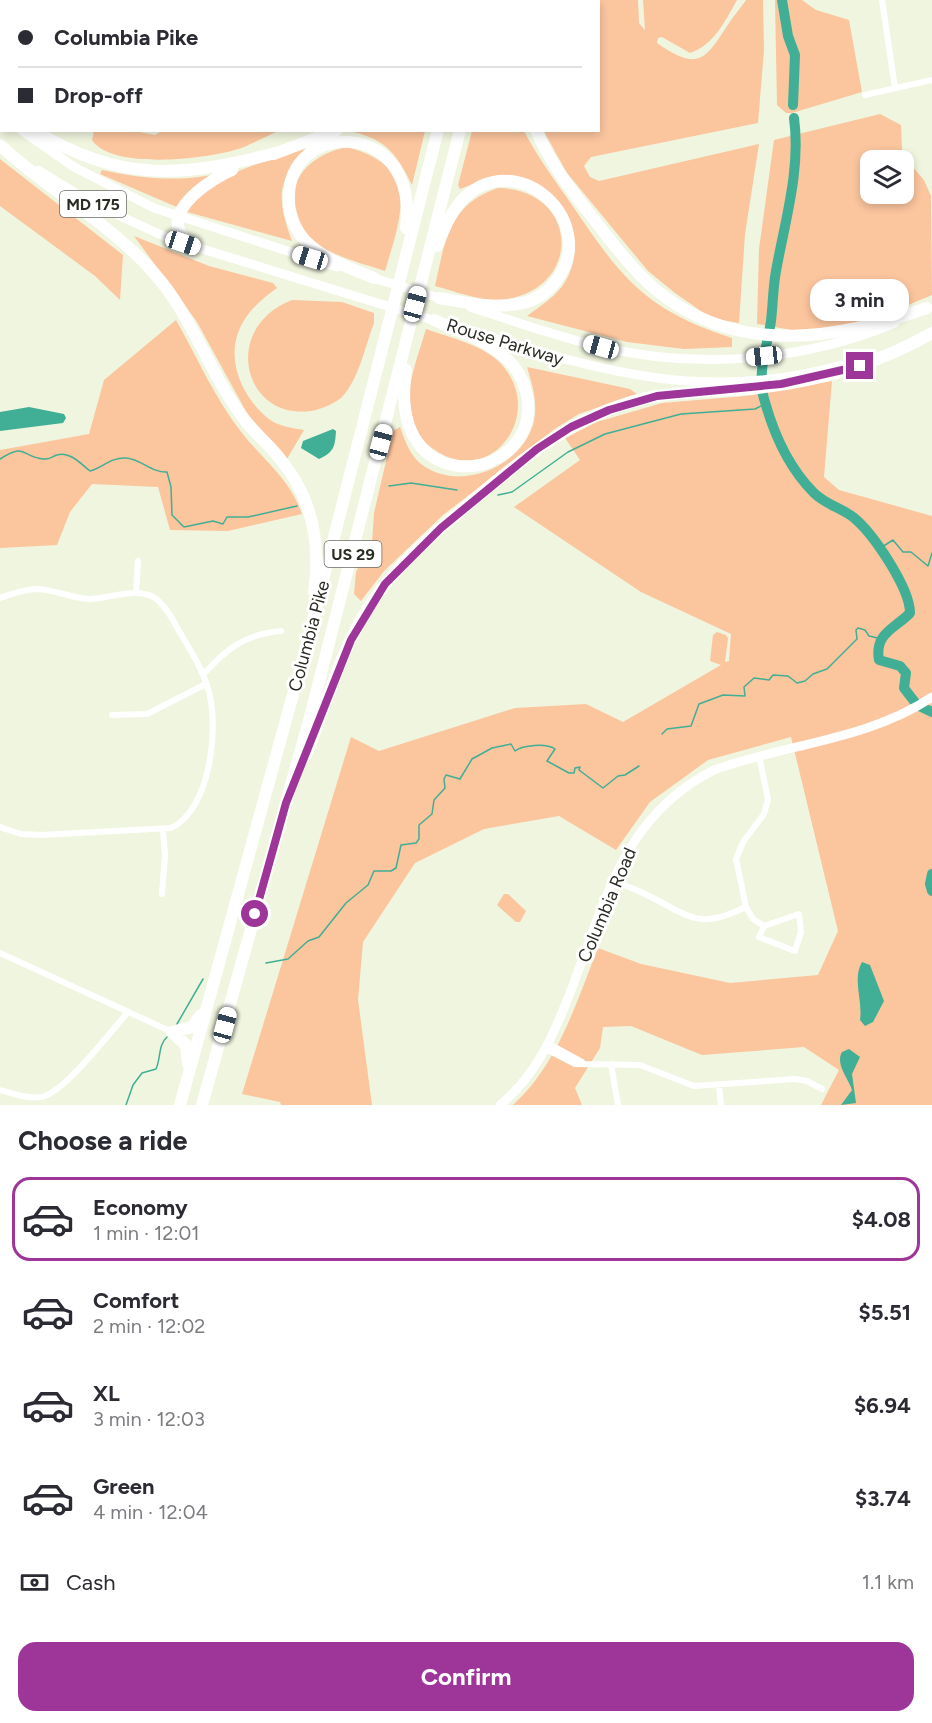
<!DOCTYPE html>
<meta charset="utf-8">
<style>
body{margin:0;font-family:Figtree,sans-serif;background:#f2f2f3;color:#2b2b33;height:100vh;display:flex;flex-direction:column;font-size:22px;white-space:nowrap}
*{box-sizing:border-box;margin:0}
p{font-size:20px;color:#7c7c81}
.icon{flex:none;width:33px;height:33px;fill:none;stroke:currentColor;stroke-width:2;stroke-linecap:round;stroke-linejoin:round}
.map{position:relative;height:1105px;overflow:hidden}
.panel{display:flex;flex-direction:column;background:#fff;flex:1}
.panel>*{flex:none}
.top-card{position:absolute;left:0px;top:0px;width:600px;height:132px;box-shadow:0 3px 9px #0003;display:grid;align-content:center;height:132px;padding:0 18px;background:#fff}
.buttons{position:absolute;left:860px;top:150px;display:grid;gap:12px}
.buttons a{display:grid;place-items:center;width:54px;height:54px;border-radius:12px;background:#fff;box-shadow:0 3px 9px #0003;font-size:30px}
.end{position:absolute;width:27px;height:27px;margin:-14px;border:8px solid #9e369a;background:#fff;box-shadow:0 0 0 3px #fff}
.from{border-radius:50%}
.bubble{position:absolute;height:42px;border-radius:18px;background:#fff;box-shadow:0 3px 9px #0003;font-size:20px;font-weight:700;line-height:42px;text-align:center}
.car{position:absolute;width:18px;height:36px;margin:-18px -9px;border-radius:8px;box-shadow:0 0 4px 2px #0007;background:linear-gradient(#fff 24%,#345 0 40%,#fff 0 76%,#345 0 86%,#fff 0)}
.top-card b{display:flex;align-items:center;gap:21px;height:57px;font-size:22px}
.top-card b+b{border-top:2px solid #e1e1e2}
.top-card i{width:15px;height:15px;background:#2b2b33}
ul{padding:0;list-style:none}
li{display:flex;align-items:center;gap:18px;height:84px;margin:0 12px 9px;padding:0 6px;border:3px solid transparent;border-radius:18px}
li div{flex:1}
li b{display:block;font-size:22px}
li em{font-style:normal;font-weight:700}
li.current{border-color:#9e369a}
li>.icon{width:54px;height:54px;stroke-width:1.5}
h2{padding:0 18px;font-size:27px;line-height:72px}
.pay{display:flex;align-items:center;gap:15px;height:66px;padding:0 18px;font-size:22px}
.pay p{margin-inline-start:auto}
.action{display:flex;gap:12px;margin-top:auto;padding:12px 18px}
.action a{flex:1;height:69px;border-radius:18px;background:#9e369a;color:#fff;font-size:24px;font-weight:700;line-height:69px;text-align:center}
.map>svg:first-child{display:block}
.green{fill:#fbc59e;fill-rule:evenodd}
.water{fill:#40af95}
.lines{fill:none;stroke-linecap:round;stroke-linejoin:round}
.stream{stroke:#40af95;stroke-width:1.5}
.river{stroke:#40af95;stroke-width:10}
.street{stroke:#fff;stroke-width:6}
.secondary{stroke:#fff;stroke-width:9}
.primary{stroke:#fff;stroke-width:9}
.highway{stroke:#fff;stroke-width:12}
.route{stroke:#9e369a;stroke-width:8}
.labels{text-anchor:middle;stroke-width:6;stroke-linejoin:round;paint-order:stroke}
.shield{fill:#fff;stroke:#6a6b65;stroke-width:1.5}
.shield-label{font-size:16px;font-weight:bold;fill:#2a2b23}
.street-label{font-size:18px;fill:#2a2b23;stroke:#fff}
</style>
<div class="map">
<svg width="932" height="1105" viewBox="0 0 932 1105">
<rect width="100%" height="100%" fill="#f0f5df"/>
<path class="green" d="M522 0H638L639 23 645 30 643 0H737C725 21 714 45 690 53L662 37 658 38 657 43C699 72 705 60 729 23 734 15 741 8 746 0H763L764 50 758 123 591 157 584 166 590 177 599 181 759 144 745 234 739 323 711 318 675 293 648 271 567 173 547 137 544 131 598 130V2Z
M775 0H802L816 10 849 20 862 92 792 113H786L777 105Z
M880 114 901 125 902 149 911 165 924 180 931 196 932 295C892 312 851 328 808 331 791 331 773 326 757 324L759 249 774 140ZM870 160H903V194H870Z
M164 130H278V131C267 136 256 142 244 147 213 159 112 171 92 140L94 131H134L155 135Z
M357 131H425L412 185C397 155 388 141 354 132Z
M472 131H524C538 158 556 182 574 208 623 280 646 310 732 338V347L684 349 627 342 527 316C540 306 557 296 565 282 592 237 561 180 510 176 494 175 475 183 460 189L458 185Z
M347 147C421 167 402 214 385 271 361 263 334 257 314 241 304 233 299 221 296 209 287 175 316 153 347 147Z
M306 148C276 182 277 200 292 241L187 212C211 173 265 162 306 148Z
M0 159 123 255 120 300 95 276 0 206Z
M102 170C138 178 175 182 212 175L179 208 100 174Z
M498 188C578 189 584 286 507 299 484 303 457 292 435 286 445 241 449 204 498 188Z
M134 236 209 266 273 283 277 288C263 298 250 309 242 324 224 357 241 397 269 419 278 426 292 428 304 430L287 459 248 415 197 322Z
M292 300 342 302 374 313V323C365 346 359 380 341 398 335 403 323 408 316 410 244 425 219 328 292 300Z
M176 320C197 357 215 399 242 433 264 461 290 479 302 514L228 531 170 530 158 487 92 484 70 512 57 545 0 548V450L89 434 104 380Z
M426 329C448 337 479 344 497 360 550 408 493 493 432 448 424 442 415 433 412 423 402 394 418 357 426 329Z
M527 367 630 389 637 394 579 414 556 428 443 515 384 571 361 601 354 594 356 572 372 543 374 513 393 431 400 427C406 443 411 459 427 468 466 491 524 464 534 421 538 402 532 384 527 367Z
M832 381 824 477 839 490 932 516V1105H821L839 1070 804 1047 702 1055 631 1026 603 1027 600 1048 575 1088 582 1105H513C558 1064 576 1003 598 948L641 964 730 983 818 975 838 931 791 737 708 760 650 802 616 850 559 816 484 829 415 863 363 942 358 1000 372 1105H281L280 1102 242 1094 351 737 379 751 515 708 586 704 623 722 721 665 710 661 713 635 717 632 726 635 728 638 725 662 729 661 731 634 641 592 514 507 580 460 565 438 597 422 662 403 746 396Z
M504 894H508L526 911 520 922H516L497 905Z"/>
<path class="water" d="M29 407 64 414 66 418 63 423 0 431V412Z
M333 429 336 431C335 447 334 452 319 459L301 448 303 441Z
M862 962 870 965 884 1001 873 1022 865 1026 860 1020C863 1001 852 979 862 962Z
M849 1049 860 1057 852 1074 856 1103 841 1105 852 1090C848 1078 835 1064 842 1052Z"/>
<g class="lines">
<path class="stream" d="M0 459C27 442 21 457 44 459 50 460 52 456 57 455 70 451 81 464 90 471 102 468 111 457 126 458 141 459 152 473 167 472L171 487 172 515 184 527 213 521 223 524 227 517H248L297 506
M389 486 411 483 457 490
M498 495 512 492 568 452 605 434 681 414 755 409 765 404
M879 549 893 540 903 552H911L928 566 932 553
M662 734 667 729 691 726 699 704 723 695 745 696 744 687 754 678 769 680 773 675 788 676 797 683 805 681 813 674 827 669 857 639 856 630 858 628 865 630 869 636 882 639
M266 963 288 959 308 941 319 937 346 903 368 885 374 871H391L396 868 401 845 416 843 419 839V825L432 814 434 800 445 788 444 779 446 775 460 779 472 759 492 748 511 744 515 751C523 745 546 743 555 749L547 761 569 773H574L575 768 580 767 579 770 603 788 618 776 625 775 639 766
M177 1024 203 979
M126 1105 133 1085 142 1073 156 1069C161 1058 158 1045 167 1037"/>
<path class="river" d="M782 0 788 36 795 55 793 105
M794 118C801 169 785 221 776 271 773 287 773 304 771 321 767 348 756 375 765 402 774 434 790 469 814 493 825 504 841 508 853 517 873 533 910 588 910 613 896 628 874 633 879 660L900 666 906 673 904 688 917 705 932 712
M932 874 930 884 932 891"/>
<path class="street" d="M882 0 895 88
M865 95 932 80
M136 593 138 561
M0 598C11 594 23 590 35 589 54 589 70 598 89 599 110 599 136 586 155 598 166 606 173 620 179 631 191 651 203 670 209 692 219 730 210 810 171 828L41 835 21 834 0 827
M203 675C226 649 245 634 281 631
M112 715 147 714 206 684
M614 881C626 886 638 890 649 896 691 917 698 930 746 907L736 859 743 842 764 814 768 799 759 756
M162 894 165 855 163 830
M746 907 753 919 764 926 799 914 801 932 795 951 759 937 764 926
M0 953 172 1032
M549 1044 582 1062
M546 1049 575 1064 640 1065 694 1086 795 1079 807 1081 822 1089
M611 1064 618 1105
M719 1086 721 1105
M0 1090C13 1094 28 1099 42 1097 65 1092 111 1031 128 1012"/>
<path class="secondary" d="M500 1105C535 1076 552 1039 568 998 604 908 620 817 714 770 785 744 868 740 932 697"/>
<path class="primary" d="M0 114 2 115
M21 130 74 167 154 208 337 267
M38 170 94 204 170 239 439 322
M370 277 443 299
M470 307C514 321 558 337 602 347 699 370 803 361 895 323
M469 331C598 370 705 404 841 365"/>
<path class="highway" d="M466 2 467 0
M494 2V0
M512 2V0
M0 107 2 108
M34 130C120 184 185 177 279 152
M536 130C551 166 576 196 599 226 619 251 638 277 664 296 743 356 841 338 927 308
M0 145C48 190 110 223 154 273 193 317 209 373 244 419 255 434 270 445 281 460 313 499 321 543 314 592
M274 154 337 130
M437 246C444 229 451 211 464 198 518 146 601 222 556 281 546 294 533 302 517 304 491 309 465 302 439 298
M195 247C191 243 184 239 181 234 165 208 213 178 232 170
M374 278C353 269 327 261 310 245 297 234 289 218 289 201 285 119 420 117 406 228
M406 370C386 502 534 484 528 402 526 386 520 372 509 361 489 341 459 331 434 320
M306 755C325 709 338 659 363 616 388 573 426 540 464 508 521 459 581 409 657 396 687 391 717 391 747 389 812 383 876 365 932 333
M172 1032 192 1027 201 1015
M172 1032 186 1045 188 1064
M180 1105 305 651 438 130
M202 1105 311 713 460 130"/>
</g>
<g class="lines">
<path class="route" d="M255 914 286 803 351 640 385 584 441 528 537 449 571 427 609 410 657 396 781 384 860 366"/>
</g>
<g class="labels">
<g class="shield">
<rect x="60" y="191" width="66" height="26" rx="4.5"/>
<rect x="324.5" y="541" width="57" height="26" rx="4.5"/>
</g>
<g class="shield-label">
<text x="93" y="210">MD 175</text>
<text x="353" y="560">US 29</text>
</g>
<g class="street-label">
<text transform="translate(505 342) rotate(17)" y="6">Rouse Parkway</text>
<text transform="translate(309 636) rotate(-75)" y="6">Columbia Pike</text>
<text transform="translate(607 905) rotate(-67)" y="6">Columbia Road</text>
</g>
</g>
</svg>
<div class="buttons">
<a><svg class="icon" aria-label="layers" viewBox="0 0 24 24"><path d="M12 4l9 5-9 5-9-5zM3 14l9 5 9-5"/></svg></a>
</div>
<i class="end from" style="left:255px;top:914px"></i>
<i class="end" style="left:860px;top:366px"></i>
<div class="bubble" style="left:810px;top:279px;width:99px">3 min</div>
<i class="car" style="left:183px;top:243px;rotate:108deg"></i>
<i class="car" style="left:310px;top:258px;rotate:287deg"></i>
<i class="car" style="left:415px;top:304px;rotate:15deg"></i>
<i class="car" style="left:601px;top:347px;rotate:286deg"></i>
<i class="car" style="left:764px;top:356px;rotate:264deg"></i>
<i class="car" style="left:381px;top:442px;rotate:15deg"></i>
<i class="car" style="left:225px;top:1025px;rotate:15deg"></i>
<div class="top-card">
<b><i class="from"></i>Columbia Pike</b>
<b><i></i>Drop-off</b>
</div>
</div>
<section class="panel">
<h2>Choose a ride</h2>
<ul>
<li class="current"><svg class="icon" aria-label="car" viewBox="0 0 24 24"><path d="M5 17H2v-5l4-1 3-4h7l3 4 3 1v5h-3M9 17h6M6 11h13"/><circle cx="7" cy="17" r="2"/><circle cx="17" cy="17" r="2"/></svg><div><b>Economy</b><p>1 min · 12:01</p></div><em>$4.08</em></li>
<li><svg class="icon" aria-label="car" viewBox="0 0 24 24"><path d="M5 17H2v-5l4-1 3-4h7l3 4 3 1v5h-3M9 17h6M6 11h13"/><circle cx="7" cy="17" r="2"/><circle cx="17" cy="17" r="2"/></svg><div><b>Comfort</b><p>2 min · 12:02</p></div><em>$5.51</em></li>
<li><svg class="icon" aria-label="car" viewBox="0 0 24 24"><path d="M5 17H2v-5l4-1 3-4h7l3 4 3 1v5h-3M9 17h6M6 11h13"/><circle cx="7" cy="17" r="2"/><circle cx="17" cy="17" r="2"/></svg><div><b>XL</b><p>3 min · 12:03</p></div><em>$6.94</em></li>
<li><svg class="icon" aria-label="car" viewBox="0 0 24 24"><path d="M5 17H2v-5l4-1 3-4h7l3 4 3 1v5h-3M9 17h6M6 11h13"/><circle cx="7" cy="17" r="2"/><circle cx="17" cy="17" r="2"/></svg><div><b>Green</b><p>4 min · 12:04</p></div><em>$3.74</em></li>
</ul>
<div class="pay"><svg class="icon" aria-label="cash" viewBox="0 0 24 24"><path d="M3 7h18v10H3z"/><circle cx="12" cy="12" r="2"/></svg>Cash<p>1.1 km</p></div>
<div class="action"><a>Confirm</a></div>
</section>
